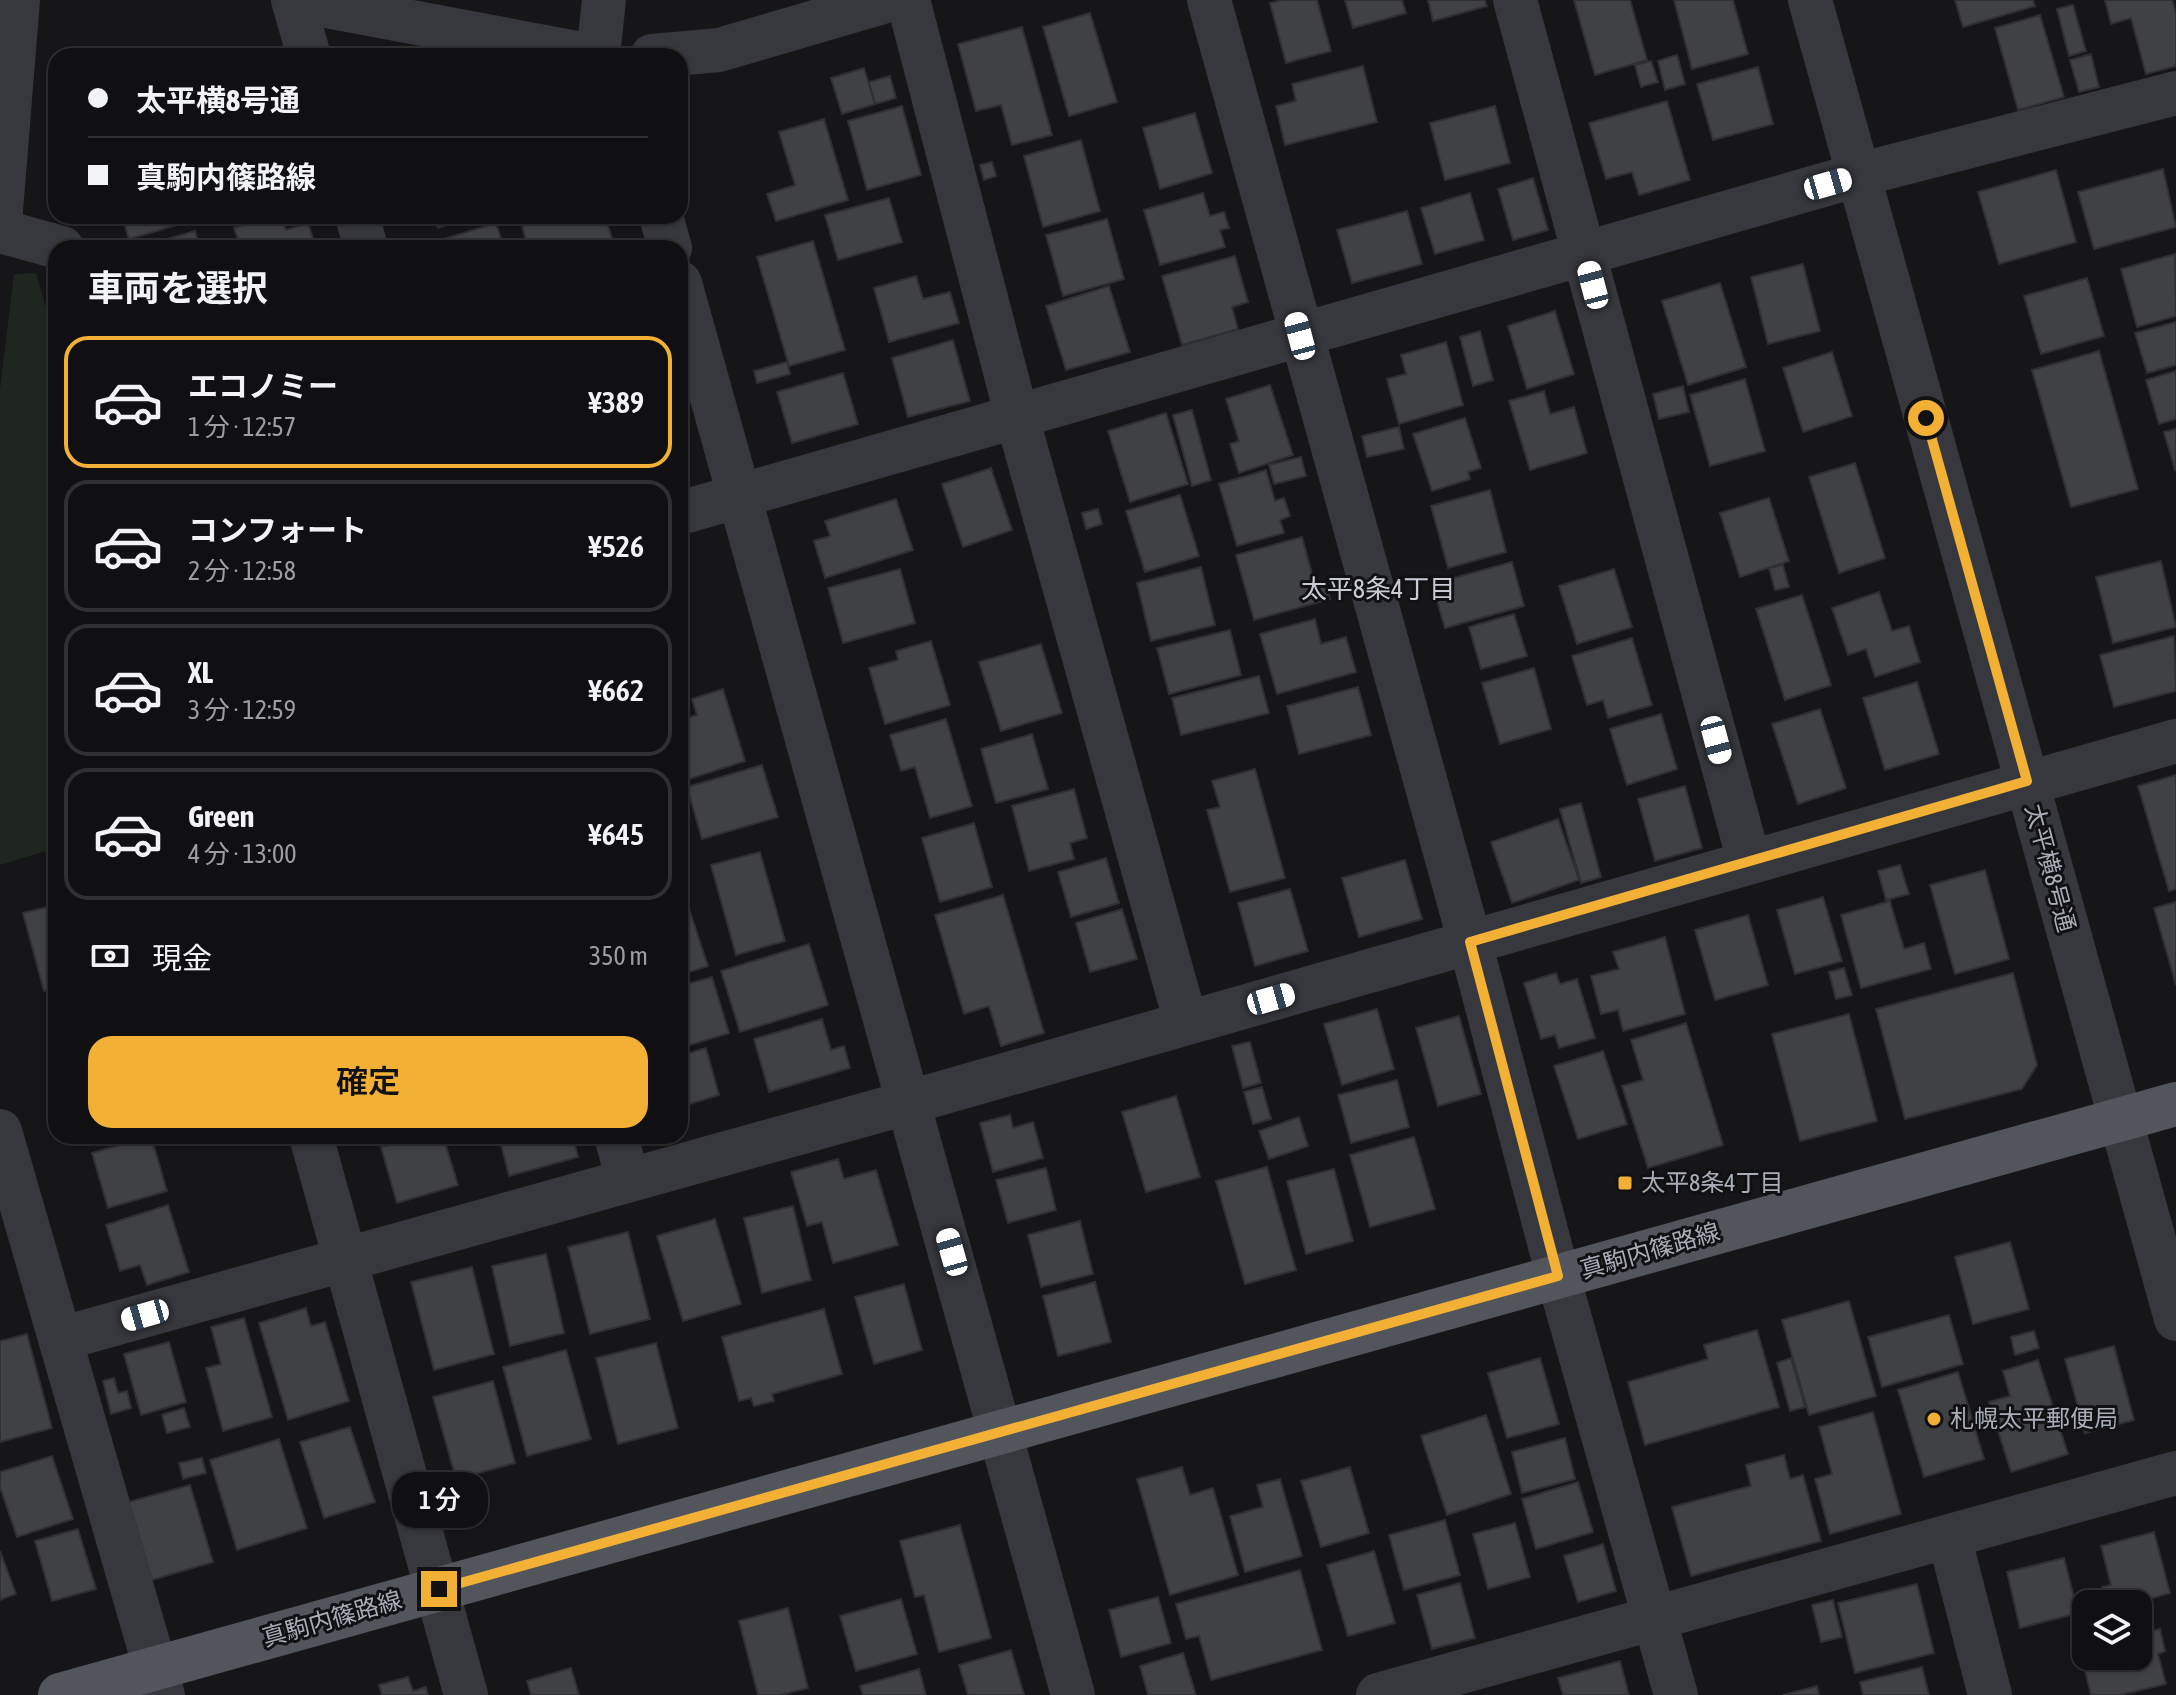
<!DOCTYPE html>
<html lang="ja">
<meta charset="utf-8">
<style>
body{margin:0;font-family:"Asap Condensed","Noto Sans JP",sans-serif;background:#19191b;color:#f1f3f6;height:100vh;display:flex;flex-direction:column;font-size:30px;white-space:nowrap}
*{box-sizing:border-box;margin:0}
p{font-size:26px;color:#9c9d9f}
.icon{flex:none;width:44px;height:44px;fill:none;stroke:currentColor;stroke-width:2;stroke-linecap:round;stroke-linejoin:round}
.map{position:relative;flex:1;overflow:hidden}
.panel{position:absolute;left:48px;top:240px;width:640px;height:904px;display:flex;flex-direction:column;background:#101012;border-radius:24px;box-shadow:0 2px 6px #0004,0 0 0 2px #303032}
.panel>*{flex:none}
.guide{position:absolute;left:48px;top:48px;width:640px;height:176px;border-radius:24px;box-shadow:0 2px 6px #0004,0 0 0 2px #303032;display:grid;align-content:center;height:176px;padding:0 40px;background:#101012}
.fabs{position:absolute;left:2072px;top:1590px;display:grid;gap:16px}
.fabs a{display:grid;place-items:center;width:80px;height:80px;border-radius:16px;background:#101012;box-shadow:0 2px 6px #0004,0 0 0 2px #303032;font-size:40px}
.end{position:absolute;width:36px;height:36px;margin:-18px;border:10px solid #f2b134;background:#111;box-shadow:0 0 0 4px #111}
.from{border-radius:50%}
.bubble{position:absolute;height:56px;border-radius:24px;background:#101012;box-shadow:0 2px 6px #0004,0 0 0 2px #303032;font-size:26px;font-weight:600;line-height:56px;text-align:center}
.car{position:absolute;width:24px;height:48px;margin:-24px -12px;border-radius:10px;box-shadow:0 0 6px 2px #0007;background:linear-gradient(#fff 24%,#345 0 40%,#fff 0 76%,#345 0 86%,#fff 0)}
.guide b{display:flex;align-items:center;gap:28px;height:76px;font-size:30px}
.guide b+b{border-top:2px solid #303032}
.guide i{width:20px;height:20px;background:#f1f3f6}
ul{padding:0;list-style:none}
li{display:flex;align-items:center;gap:24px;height:132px;margin:0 16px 12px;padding:0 24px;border:4px solid #303032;border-radius:24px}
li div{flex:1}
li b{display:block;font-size:30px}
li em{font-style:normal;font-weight:600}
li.current{border-color:#f2b134}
li>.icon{width:72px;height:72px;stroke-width:1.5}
h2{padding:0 40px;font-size:36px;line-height:96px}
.pay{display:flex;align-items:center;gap:20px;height:88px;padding:0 40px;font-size:30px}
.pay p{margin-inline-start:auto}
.button{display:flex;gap:16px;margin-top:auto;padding:16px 40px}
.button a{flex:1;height:92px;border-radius:24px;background:#f2b134;color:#111;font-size:32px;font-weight:600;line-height:92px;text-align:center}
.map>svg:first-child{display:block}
.green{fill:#1e261f}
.building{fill:#404145;stroke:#303034;stroke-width:2}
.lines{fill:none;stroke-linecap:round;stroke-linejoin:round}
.minor{stroke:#37383d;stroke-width:44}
.tertiary{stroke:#37383d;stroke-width:44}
.primary{stroke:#53555c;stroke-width:44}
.route{stroke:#f2b134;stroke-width:10}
.poi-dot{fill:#f2b134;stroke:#111113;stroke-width:3}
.labels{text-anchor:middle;stroke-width:6;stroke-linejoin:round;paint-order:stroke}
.street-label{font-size:24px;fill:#a8adb8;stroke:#111113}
.poi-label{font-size:24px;fill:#a8adb8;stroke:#111113;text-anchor:start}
.neighbourhood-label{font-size:26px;fill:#c9ccd4;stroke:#111113}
</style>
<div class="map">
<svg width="2176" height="1695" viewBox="0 0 2176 1695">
<rect width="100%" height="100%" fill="#161618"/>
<path class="green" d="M36 273 56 343V848L0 865V389L14 274Z"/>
<path class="building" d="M1282 0H1317L1331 51 1286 63 1270 3Z
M1345 0H1402L1406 13 1353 28Z
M1428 0H1485L1487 6 1433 21Z
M1574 0H1630L1647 60 1595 75Z
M1674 0H1733L1748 54 1692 69Z
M1955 0H2033L2035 6 1963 27Z
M2105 0H2172L2176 13V66L2146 74 2131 18 2111 24Z
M2073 5 2086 51 2069 56 2057 9Z
M1090 13 1117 102 1069 116 1043 27Z
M2040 15 2064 97 2018 110 1995 28Z
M1022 27 1052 135 1012 145 1001 105 976 111 958 44Z
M2091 54 2099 87 2079 92 2070 60Z
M1677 55 1685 84 1665 90 1658 61Z
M1651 61 1658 82 1641 87 1635 65Z
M1363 66 1377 122 1285 145 1276 106 1296 101 1292 84Z
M1758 67 1773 124 1713 140 1697 84Z
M864 68 875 104 842 114 831 78Z
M890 76 896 98 875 104 869 82Z
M1667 101 1690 180 1639 195 1632 172 1606 179 1589 123Z
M902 106 921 175 867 190 848 121Z
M1495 106 1510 163 1445 180 1430 123Z
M1195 113 1212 173 1160 189 1143 128Z
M824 119 848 200 776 221 767 194 795 185 779 132Z
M1081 140 1100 211 1043 227 1024 156Z
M992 162 996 176 984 180 980 165Z
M2163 169 2176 227 2094 249 2078 192Z
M2056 170 2076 242 1999 264 1978 192Z
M1533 178 1548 230 1513 240 1498 189Z
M1203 193 1210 216 1224 212 1229 228 1220 230 1225 247 1160 265 1144 210Z
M1470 193 1484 240 1435 254 1421 208Z
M889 198 902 242 838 260 825 215Z
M1407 211 1422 264 1352 283 1337 230Z
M122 216H193L194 220 129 239Z
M270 216H281L286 230 308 223 316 248H241L234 228Z
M434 216H472L438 228Z
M554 216H586L587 219 605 216 615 248H528L522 226Z
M1107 219 1124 279 1063 296 1046 235Z
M496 223 504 248H440L438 241Z
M195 231 200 248H136Z
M813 241 845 350 789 366 757 257Z
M2175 254 2176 316 2137 327 2121 269Z
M1235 256 1248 302 1232 307 1238 329 1182 345 1162 276Z
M1803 264 1820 331 1768 344 1751 277Z
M916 276 923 299 950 292 959 323 889 342 874 288Z
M2087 278 2104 336 2041 354 2024 296Z
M1720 283 1746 367 1688 385 1662 301Z
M1109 286 1130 352 1066 370 1046 306Z
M1555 311 1574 374 1527 389 1508 326Z
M2176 322V365L2147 373 2135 333Z
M1480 331 1493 380 1473 386 1460 337Z
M953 340 970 401 908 417 892 358Z
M1446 342 1463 405 1399 424 1387 379 1406 374 1401 355Z
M2099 351 2138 489 2071 507 2032 370Z
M1832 352 1852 416 1803 432 1783 368Z
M787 362 790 374 757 383 754 371Z
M2176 371V419L2159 424 2146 380Z
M843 373 858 424 792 443 777 392Z
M1745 379 1765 451 1710 466 1690 395Z
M1270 385 1293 455 1239 473 1230 444 1239 441 1226 399Z
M1683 386 1689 412 1659 419 1653 394Z
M1544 391 1550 414 1574 407 1587 453 1530 470 1509 401Z
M1192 410 1211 480 1192 486 1173 415Z
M1166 413 1188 484 1130 502 1108 431Z
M1465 418 1481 468 1468 472 1470 479 1432 491 1413 434Z
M1399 427 1404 449 1367 457 1362 436Z
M2176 429V469L2175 470 2164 432Z
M1301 457 1306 476 1274 484 1269 465Z
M1855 463 1885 558 1839 573 1809 477Z
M991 468 1012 530 963 547 942 484Z
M1266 470 1275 501 1284 498 1290 516 1280 520 1284 533 1237 546 1219 484Z
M1490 490 1506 552 1448 568 1431 506Z
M1180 495 1199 556 1145 572 1126 511Z
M1769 498 1789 561 1740 577 1720 513Z
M896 499 913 550 825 578 814 541 830 536 825 521Z
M1098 509 1102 524 1086 529 1082 513Z
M1302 537 1315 585 1326 582 1330 599 1254 620 1236 555Z
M2161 561 2176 627 2113 643 2096 577Z
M1512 562 1524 606 1445 628 1432 584Z
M1783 565 1789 587 1775 590 1769 568Z
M1201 567 1215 625 1151 641 1137 583Z
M900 569 915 623 843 643 828 588Z
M1614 569 1632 627 1577 644 1559 586Z
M1879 592 1892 631 1909 626 1920 662 1875 677 1866 649 1848 655 1832 608Z
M1802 595 1831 685 1785 700 1756 609Z
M1514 614 1527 656 1481 669 1469 627Z
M1315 619 1321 644 1346 637 1356 672 1277 694 1260 634Z
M1230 630 1241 675 1169 694 1157 648Z
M2174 636 2176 691 2114 707 2100 655Z
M1632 638 1652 705 1608 718 1603 700 1587 705 1572 656Z
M931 641 950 705 885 724 869 668 898 660 896 651Z
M1041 644 1062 713 1001 731 979 662Z
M1534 668 1551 729 1500 744 1482 683Z
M1259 676 1269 713 1181 735 1172 698Z
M1917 682 1939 754 1885 770 1863 698Z
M1358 687 1371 735 1299 754 1287 706Z
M723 689 745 761 680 782V747L684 745 680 720 697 715 692 699Z
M1820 709 1846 788 1798 804 1772 724Z
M1661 714 1677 769 1627 785 1610 729Z
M946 719 972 806 930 818 915 767 901 771 890 735Z
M1032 734 1048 789 996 803 981 749Z
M762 765 778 817 702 839 687 787Z
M1255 769 1285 878 1230 892 1207 810 1220 807 1212 781Z
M2176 775V889L2169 891 2138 786Z
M1685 786 1702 848 1655 861 1638 799Z
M1074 789 1087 838 1070 843 1074 859 1029 871 1012 806Z
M1581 803 1601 877 1581 883 1560 809Z
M1558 819 1579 880 1512 903 1491 842Z
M974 823 992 887 940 902 922 838Z
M760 852 785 941 736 955 711 865Z
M1106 858 1119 903 1071 917 1058 872Z
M1405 860 1422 919 1359 937 1342 878Z
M1900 865 1909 894 1886 900 1878 871Z
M1985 870 2009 959 1955 974 1930 885Z
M1290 889 1308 951 1255 966 1238 903Z
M1003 895 1044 1033 1001 1046 989 1006 964 1014 935 915Z
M1823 897 1842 961 1795 974 1777 910Z
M1890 901 1904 949 1924 943 1931 969 1861 988 1841 915Z
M2176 902V985L2154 908Z
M687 903 708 966 680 975V905Z
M56 905V988L44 991 23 913Z
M1122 909 1137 959 1090 972 1076 923Z
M1748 915 1768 985 1715 1000 1695 930Z
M1665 937 1685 1014 1623 1031 1618 1010 1601 1014 1591 976 1619 969 1613 952Z
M809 944 828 1005 740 1032 721 971Z
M1844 968 1852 995 1836 999 1829 972Z
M1556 973 1560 984 1577 979 1595 1038 1559 1048 1555 1035 1541 1039 1524 983Z
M2013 973 2037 1065 2022 1089 1905 1119 1876 1009Z
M712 977 729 1033 680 1048V986Z
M1377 1009 1394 1069 1342 1085 1324 1024Z
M1849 1014 1877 1121 1800 1141 1772 1034Z
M1459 1016 1481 1094 1438 1106 1416 1028Z
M822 1019 831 1050 844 1046 850 1068 769 1092 754 1039Z
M1686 1023 1723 1145 1648 1168 1622 1086 1643 1080 1631 1040Z
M1250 1042 1261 1083 1243 1088 1232 1046Z
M706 1048 719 1095 680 1107V1056Z
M1603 1051 1627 1124 1578 1139 1554 1066Z
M1397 1080 1409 1127 1351 1143 1338 1095Z
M1262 1087 1271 1119 1253 1124 1244 1092Z
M1176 1096 1200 1177 1146 1192 1122 1112Z
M1010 1115 1013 1128 1033 1122 1043 1158 993 1172 980 1123Z
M1299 1117 1308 1146 1269 1159 1259 1131Z
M151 1136 167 1191 108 1208 92 1153Z
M421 1136H443L458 1185 397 1203 381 1147Z
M499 1136H573L578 1157 509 1176Z
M1414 1137 1435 1209 1370 1227 1350 1155Z
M838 1159 844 1179 876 1170 898 1245 833 1263 822 1222 807 1226 791 1172Z
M1267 1167 1296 1270 1245 1284 1216 1181Z
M1046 1168 1056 1210 1008 1223 996 1180Z
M1334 1169 1353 1241 1306 1254 1287 1181Z
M168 1205 189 1272 147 1285 140 1265 120 1271 106 1225Z
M793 1206 811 1280 762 1293 744 1218Z
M715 1219 741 1304 683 1321 657 1236Z
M1080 1221 1093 1274 1041 1287 1028 1235Z
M628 1232 650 1319 590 1334 568 1247Z
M2010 1242 2029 1309 1973 1324 1955 1257Z
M546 1254 564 1333 510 1346 492 1266Z
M472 1267 494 1354 434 1370 411 1282Z
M1095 1282 1111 1342 1058 1356 1043 1296Z
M904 1284 922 1350 874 1364 855 1297Z
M1849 1301 1876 1396 1809 1415 1782 1320Z
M306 1308 311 1326 325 1322 349 1401 288 1420 259 1323Z
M824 1309 842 1374 772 1394 774 1401 754 1406 751 1398 739 1401 722 1337Z
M1949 1315 1963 1364 1882 1387 1868 1337Z
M244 1318 272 1417 223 1431 206 1368 221 1364 211 1327Z
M1757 1330 1779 1407 1645 1445 1628 1382 1708 1359 1704 1345Z
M2034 1331 2039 1348 2015 1355 2011 1337Z
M27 1334 52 1428 0 1442V1341Z
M169 1342 186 1402 141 1415 124 1354Z
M656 1343 678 1428 618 1444 596 1358Z
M2114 1346 2134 1420 2085 1433 2065 1359Z
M566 1350 591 1439 527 1456 503 1367Z
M1540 1358 1559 1424 1507 1438 1488 1373Z
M1791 1358 1805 1407 1790 1411 1777 1363Z
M2038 1360 2068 1454 2011 1472 1989 1402 2010 1396 2003 1371Z
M1958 1372 1984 1459 1924 1477 1898 1390Z
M114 1378 118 1393 127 1391 131 1408 111 1414 103 1381Z
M493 1381 515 1463 456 1479 433 1397Z
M184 1408 190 1427 167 1433 162 1415Z
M1873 1412 1901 1514 1830 1534 1815 1479 1832 1474 1819 1427Z
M1486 1415 1511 1494 1447 1515 1421 1436Z
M350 1427 375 1502 324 1518 300 1442Z
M1565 1438 1575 1479 1522 1493 1512 1452Z
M279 1439 307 1528 237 1550 210 1460Z
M1784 1455 1790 1479 1803 1475 1821 1541 1691 1576 1672 1507 1751 1486 1746 1465Z
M52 1456 73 1519 17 1537 0 1487V1472Z
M202 1458 206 1473 183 1479 179 1463Z
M1182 1467 1190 1495 1213 1488 1238 1575 1170 1595 1137 1479Z
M1350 1467 1369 1533 1321 1547 1301 1481Z
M1280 1479 1302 1556 1245 1572 1230 1516 1263 1507 1257 1485Z
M1578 1482 1593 1532 1536 1549 1522 1499Z
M190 1485 213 1562 152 1580 129 1502Z
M1445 1520 1460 1575 1404 1590 1389 1535Z
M1515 1523 1530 1577 1488 1589 1473 1534Z
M960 1525 991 1638 939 1652 924 1595 915 1597 900 1541Z
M78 1529 96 1589 52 1601 35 1541Z
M2154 1532 2170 1593 2131 1604H2107L2102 1587 2111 1585 2101 1546Z
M1603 1544 1616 1591 1578 1602 1564 1556Z
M0 1551 16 1594 0 1600Z
M1374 1551 1395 1623 1348 1636 1327 1565Z
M2064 1558 2078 1613 2020 1628 2007 1572Z
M1300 1570 1322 1650 1211 1680 1199 1636 1186 1639 1176 1604Z
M1460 1583 1475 1638 1432 1649 1417 1595Z
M1917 1584 1934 1653 1855 1673 1838 1603Z
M1158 1597 1171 1643 1121 1657 1109 1610Z
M901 1599 917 1654 856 1671 840 1616Z
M1833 1600 1842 1637 1821 1642 1812 1605Z
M788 1608 808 1688 781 1695H758L739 1621Z
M2149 1621 2152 1631 2160 1629 2165 1651 2158 1654 2166 1684 2120 1695H2091L2077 1639 2086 1637V1656H2138V1624Z
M1011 1650 1024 1695H968L959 1665Z
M1183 1653 1196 1695H1148L1140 1666Z
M1620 1661 1629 1695H1563L1558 1678Z
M1922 1667 1929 1695H1863L1860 1682Z
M571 1668 579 1695H531L527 1681Z
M919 1669 926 1695H863L860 1686Z
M408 1677 413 1691 426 1687 428 1695H382L379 1685Z
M1817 1686 1819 1695H1783Z"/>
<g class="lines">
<path class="minor" d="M293 0 309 56
M908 0 1017 417 1186 1023
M1209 0 1470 942 1558 1276 1676 1695
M1515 0 1749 861
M598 56 604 0
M357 216 366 248
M661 216 670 248
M0 231 62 248
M680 283 1073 1695
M680 513 1858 175 2176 93
M0 1131 163 1695
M311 1136 466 1695
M616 1136 628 1180
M60 1339 910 1102 2176 741
M1949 1536 1990 1695
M1378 1695 2176 1473"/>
<path class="tertiary" d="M294 0 593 56
M1810 0 2176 1319
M652 56 719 50 890 0
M0 223 18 0"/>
<path class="primary" d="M60 1695 2176 1104"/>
</g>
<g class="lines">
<path class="route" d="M439 1589 1558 1276 1470 942 2027 781 1926 418"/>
</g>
<g class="poi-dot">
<rect x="1617" y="1175" width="16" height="16" rx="4"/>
<circle cx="1934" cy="1419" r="8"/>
</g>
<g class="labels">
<g class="street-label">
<text transform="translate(2050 868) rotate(75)" y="8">太平横8号通</text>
<text transform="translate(1650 1251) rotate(-16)" y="8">真駒内篠路線</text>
<text transform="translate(332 1619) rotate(-16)" y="8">真駒内篠路線</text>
</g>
<g class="poi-label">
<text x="1641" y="1191">太平8条4丁目</text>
<text x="1950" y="1427">札幌太平郵便局</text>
</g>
<g class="neighbourhood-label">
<text x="1378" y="598">太平8条4丁目</text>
</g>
</g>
</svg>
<div class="fabs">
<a><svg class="icon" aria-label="layers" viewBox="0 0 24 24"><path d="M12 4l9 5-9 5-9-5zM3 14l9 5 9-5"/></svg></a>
</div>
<i class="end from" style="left:1926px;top:418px"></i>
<i class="end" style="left:439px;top:1589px"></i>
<div class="bubble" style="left:392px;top:1472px;width:96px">1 分</div>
<i class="car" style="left:1828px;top:184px;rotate:74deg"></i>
<i class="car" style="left:1593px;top:285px;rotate:345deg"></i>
<i class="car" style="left:1300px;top:336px;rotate:345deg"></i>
<i class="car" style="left:1716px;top:740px;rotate:165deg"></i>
<i class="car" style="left:1271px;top:999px;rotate:74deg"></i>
<i class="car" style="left:952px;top:1252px;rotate:344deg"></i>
<i class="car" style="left:145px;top:1315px;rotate:254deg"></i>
<div class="guide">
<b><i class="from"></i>太平横8号通</b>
<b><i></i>真駒内篠路線</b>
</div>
<section class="panel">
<h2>車両を選択</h2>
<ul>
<li class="current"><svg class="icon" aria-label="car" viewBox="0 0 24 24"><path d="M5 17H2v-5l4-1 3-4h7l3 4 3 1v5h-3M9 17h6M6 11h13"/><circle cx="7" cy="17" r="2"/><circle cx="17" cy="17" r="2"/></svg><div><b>エコノミー</b><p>1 分 · 12:57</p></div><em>¥389</em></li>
<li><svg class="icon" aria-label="car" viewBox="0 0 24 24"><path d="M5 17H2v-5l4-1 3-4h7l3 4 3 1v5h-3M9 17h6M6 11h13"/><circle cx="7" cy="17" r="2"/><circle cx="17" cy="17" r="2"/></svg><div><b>コンフォート</b><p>2 分 · 12:58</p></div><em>¥526</em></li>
<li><svg class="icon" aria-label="car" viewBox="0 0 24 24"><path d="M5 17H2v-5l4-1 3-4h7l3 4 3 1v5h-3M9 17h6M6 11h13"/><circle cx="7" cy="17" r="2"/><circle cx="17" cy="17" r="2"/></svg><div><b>XL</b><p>3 分 · 12:59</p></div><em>¥662</em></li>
<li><svg class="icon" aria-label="car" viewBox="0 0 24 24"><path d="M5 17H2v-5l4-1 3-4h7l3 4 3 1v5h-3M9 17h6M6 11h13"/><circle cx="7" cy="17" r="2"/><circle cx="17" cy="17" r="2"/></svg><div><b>Green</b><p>4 分 · 13:00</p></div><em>¥645</em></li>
</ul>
<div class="pay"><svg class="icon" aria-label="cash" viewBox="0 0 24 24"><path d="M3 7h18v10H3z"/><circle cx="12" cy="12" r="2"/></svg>現金<p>350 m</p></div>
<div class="button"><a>確定</a></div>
</section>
</div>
